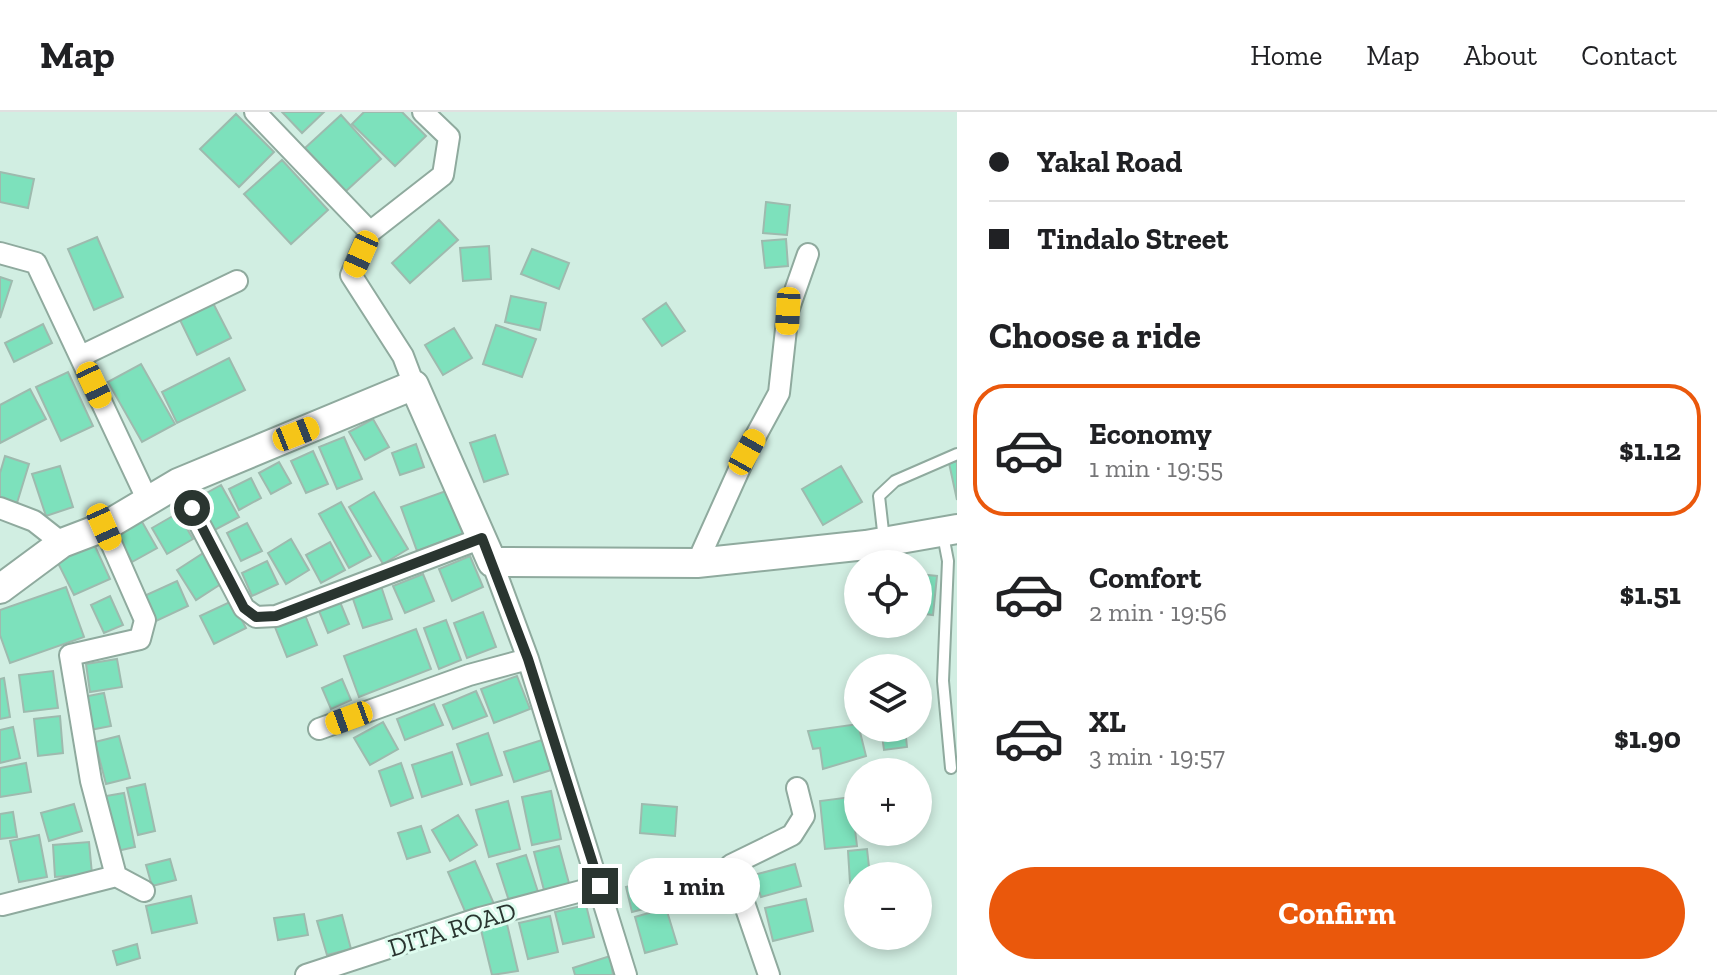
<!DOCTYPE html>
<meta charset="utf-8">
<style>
body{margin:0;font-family:"Zilla Slab",serif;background:#f6f6f6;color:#202124;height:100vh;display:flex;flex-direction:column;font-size:30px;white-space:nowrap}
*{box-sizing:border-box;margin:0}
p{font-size:26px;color:#757577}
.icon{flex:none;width:44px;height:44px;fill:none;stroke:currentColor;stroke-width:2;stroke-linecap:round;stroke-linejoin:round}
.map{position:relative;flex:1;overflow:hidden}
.sheet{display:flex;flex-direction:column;background:#fff;width:760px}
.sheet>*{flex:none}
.guide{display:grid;align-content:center;height:176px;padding:0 32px;background:#fff}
.controls{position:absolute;left:844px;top:438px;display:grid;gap:16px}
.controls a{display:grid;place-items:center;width:88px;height:88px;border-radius:50%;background:#fff;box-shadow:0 4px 12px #0003;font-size:40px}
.end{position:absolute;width:36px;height:36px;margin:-18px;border:10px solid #2a3530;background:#fff;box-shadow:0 0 0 4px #fff}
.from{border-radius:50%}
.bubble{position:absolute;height:56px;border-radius:28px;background:#fff;box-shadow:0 4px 12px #0003;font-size:26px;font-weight:800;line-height:56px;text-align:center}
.car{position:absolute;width:24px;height:48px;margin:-24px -12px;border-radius:10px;box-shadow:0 0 6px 2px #0007;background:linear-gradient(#f5c518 24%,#345 0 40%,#f5c518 0 76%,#345 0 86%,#f5c518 0)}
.guide b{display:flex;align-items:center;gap:28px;height:76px;font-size:30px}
.guide b+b{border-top:2px solid #e0e0e0}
.guide i{width:20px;height:20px;background:#202124}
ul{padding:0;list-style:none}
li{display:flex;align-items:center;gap:24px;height:132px;margin:0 16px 12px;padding:0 16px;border:4px solid transparent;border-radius:32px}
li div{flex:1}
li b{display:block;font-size:30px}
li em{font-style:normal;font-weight:800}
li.selected{border-color:#ea580c}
li>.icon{width:72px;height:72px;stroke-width:1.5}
h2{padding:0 32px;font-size:36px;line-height:96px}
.primary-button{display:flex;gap:16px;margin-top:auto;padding:16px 32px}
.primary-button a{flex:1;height:92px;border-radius:48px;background:#ea580c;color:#fff;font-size:32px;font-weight:800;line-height:92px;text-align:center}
header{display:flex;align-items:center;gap:48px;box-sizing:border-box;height:112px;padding:0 40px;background:#fff;border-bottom:2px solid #e0e0e0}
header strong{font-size:38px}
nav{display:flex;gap:44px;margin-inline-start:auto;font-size:28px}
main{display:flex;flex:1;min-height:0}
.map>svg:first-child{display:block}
.building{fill:#7de1bc;stroke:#9ebaae;stroke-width:2}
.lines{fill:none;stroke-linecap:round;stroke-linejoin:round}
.lane-casing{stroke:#8faa9e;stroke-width:14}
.street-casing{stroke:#8faa9e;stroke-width:24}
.secondary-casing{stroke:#8faa9e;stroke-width:32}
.lane{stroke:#fff;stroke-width:10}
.street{stroke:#fff;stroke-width:20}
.secondary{stroke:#fff;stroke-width:28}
.route{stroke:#2a3530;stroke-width:10}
.labels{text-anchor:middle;stroke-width:6;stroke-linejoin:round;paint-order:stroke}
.street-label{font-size:26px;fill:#2a3530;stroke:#defcef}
</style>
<header>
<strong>Map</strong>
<nav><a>Home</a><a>Map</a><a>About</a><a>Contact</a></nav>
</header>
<main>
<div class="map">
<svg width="957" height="863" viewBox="0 0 957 863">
<rect width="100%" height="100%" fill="#d1eee2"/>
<path class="building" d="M282 0H324L302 21Z
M364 0H402L426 24 395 54 352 12Z
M236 2 274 40 239 75 200 37Z
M341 3 381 47 346 79 305 36Z
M282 48 328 98 291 132 244 82Z
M0 60 34 67 28 96 0 90Z
M766 90 790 93 787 123 763 121Z
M439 108 458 128 410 171 392 151Z
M97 125 123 185 94 198 68 137Z
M786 127 788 154 765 156 762 129Z
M489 134 491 167 463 169 460 136Z
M532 137 569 151 559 177 521 162Z
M0 165 12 169 0 206Z
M511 184 546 191 540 218 505 210Z
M213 191 231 226 197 243 180 208Z
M666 191 685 219 662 234 643 207Z
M43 212 52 231 14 250 5 231Z
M496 213 536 227 522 265 483 252Z
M454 216 472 246 443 263 425 233Z
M229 246 245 278 177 311 162 280Z
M141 252 175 312 142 330 108 270Z
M68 260 93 314 61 329 36 275Z
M30 277 46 307 0 331V293Z
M373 307 389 335 365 348 349 320Z
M495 323 508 362 484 370 470 331Z
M344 325 362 367 337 377 319 335Z
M416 332 424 355 400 363 392 341Z
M313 339 328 372 306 381 291 349Z
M5 344 29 352 17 391 0 386V361Z
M957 349V388L949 351Z
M279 350 291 371 271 382 259 361Z
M60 354 73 395 46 404 32 362Z
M841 354 862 390 823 413 802 377Z
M251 366 261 386 239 398 229 377Z
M221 373 239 405 211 420 194 388Z
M446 379 463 422 417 439 401 395Z
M374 380 408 437 383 452 349 395Z
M341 390 371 444 349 456 319 402Z
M178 401 193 427 167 442 152 416Z
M141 408 157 436 132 450 116 422Z
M247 411 262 439 241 449 227 421Z
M291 427 309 458 286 472 268 441Z
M330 430 345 458 321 471 306 443Z
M94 432 110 467 74 483 57 449Z
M205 440 224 470 196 488 177 458Z
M470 444 483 475 452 489 439 457Z
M267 449 278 472 252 484 242 461Z
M423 462 434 489 405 501 393 474Z
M918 462 937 464 933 503 918 501Z
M177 469 188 494 154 510 142 485Z
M381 474 392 507 363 516 352 484Z
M66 475 84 525 10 551 0 523V498Z
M110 484 123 513 104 521 91 493Z
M232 489 246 516 214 532 200 504Z
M340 490 349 512 328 521 319 499Z
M483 500 496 535 467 546 454 511Z
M305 503 317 533 287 545 275 515Z
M446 508 461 548 439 557 424 516Z
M416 517 431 557 359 585 344 544Z
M117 547 122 575 90 580 86 552Z
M53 559 58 596 24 600 19 563Z
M517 564 530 597 494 611 481 577Z
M4 566 10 605 0 607V567Z
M342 567 351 588 331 597 322 576Z
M476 579 487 604 453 617 443 593Z
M104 581 111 614 90 618 83 585Z
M434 592 443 613 405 628 397 607Z
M60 604 63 641 38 644 34 607Z
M383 610 398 637 370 653 354 626Z
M858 612 866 644 823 657 820 636 813 637 808 619Z
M13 615 20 646 0 651V618Z
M881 616H905L907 635 884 638Z
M488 621 502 663 471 673 457 632Z
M119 624 130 666 106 672 95 630Z
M542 628 551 658 514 670 504 640Z
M452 640 462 672 422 685 412 653Z
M26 651 31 680 0 685V656Z
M401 651 413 686 391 694 379 659Z
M145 672 155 719 138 723 127 676Z
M551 679 561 727 532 733 522 685Z
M124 681 135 735 117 739 106 684Z
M851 685 857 734 825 737 820 689Z
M508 689 520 737 489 745 476 698Z
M74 692 82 719 49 729 41 701Z
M642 692 677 695 675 724 640 721Z
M13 700 17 725 0 727V702Z
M458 703 477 733 450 749 432 718Z
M421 714 430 740 407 747 398 721Z
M39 723 47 765 19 770 10 729Z
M89 730 92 762 55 765 53 733Z
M559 734 570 775 545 782 534 740Z
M867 737 870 764H858V770L850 771 848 739Z
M526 743 539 783 510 792 497 752Z
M170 747 176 768 152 774 146 753Z
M475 749 494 792 467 804 448 760Z
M699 749 707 789 674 795 666 756Z
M795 752 801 774 761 785 754 763Z
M653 768 659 793 632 800 626 775Z
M191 784 197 811 152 821 146 794Z
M806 787 813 819 773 829 765 796Z
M586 793 594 825 563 832 555 800Z
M666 796 677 832 645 841 635 805Z
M304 802 308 823 278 828 274 806Z
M342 803 351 837 327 843 317 809Z
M550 804 558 840 528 847 519 811Z
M507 812 518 859 492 863 481 818Z
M137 832 140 846 117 853 113 839Z
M610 844 613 863H575L573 856Z"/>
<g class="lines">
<defs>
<path id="lane" d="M943 423 948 449 943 569 951 656
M884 428 879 384 895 369 957 342"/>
<path id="street" d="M255 0 370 120 351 163 403 244 414 273
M370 120 443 63 449 25 423 0
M0 141 36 151 148 389
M81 244 237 169
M178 371 244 496 256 505 276 504 482 426
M0 396 34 409 62 431
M104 415 145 508 140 527 70 543 91 669 116 764 144 779
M492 450 528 547 626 863
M697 451 747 340 779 281 788 199 808 142
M319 617 469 563 528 547
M2 793 116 764
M306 863 480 806 600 774
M769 863 731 753 792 723 804 704 797 676"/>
<path id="secondary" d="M0 477 62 431 104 415 178 371 414 273 492 450 697 451 866 433 957 417"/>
</defs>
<use href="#lane" class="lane-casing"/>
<use href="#street" class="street-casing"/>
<use href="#secondary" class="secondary-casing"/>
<use href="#lane" class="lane"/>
<use href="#street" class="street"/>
<use href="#secondary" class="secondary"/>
</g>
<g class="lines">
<path class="route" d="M192 396 244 496 256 505 276 504 482 426 528 547 600 774"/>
</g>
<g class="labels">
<g class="street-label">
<text transform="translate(452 817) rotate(-17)" y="9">DITA ROAD</text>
</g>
</g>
</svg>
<div class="controls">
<a><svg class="icon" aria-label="locate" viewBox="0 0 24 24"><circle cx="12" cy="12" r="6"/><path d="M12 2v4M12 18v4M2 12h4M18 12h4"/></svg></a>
<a><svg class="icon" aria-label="layers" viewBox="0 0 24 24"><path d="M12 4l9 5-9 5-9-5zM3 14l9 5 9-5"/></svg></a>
<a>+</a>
<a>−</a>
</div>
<i class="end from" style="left:192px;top:396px"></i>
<i class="end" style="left:600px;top:774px"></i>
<div class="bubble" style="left:628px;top:746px;width:132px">1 min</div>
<i class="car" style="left:361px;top:142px;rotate:204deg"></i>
<i class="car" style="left:788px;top:199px;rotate:183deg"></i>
<i class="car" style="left:94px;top:273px;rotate:155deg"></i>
<i class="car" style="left:296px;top:322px;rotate:68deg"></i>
<i class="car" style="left:747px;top:340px;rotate:29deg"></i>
<i class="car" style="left:104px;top:415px;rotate:156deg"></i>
<i class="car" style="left:349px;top:606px;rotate:250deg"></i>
</div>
<section class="sheet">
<div class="guide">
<b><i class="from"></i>Yakal Road</b>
<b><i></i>Tindalo Street</b>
</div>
<h2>Choose a ride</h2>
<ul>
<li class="selected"><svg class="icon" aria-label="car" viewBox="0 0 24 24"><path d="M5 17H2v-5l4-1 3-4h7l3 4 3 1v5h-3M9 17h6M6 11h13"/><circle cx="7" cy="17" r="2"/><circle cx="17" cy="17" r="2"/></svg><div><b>Economy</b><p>1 min · 19:55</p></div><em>$1.12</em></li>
<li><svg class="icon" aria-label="car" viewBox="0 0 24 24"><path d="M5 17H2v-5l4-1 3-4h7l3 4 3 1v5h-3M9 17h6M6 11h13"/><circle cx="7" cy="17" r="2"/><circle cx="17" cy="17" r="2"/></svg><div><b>Comfort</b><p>2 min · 19:56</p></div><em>$1.51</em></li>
<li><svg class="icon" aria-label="car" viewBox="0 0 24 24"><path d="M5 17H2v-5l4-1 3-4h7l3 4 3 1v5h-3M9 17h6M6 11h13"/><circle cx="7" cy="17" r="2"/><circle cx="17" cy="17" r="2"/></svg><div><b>XL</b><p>3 min · 19:57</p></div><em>$1.90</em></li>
</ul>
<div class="primary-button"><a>Confirm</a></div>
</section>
</main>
